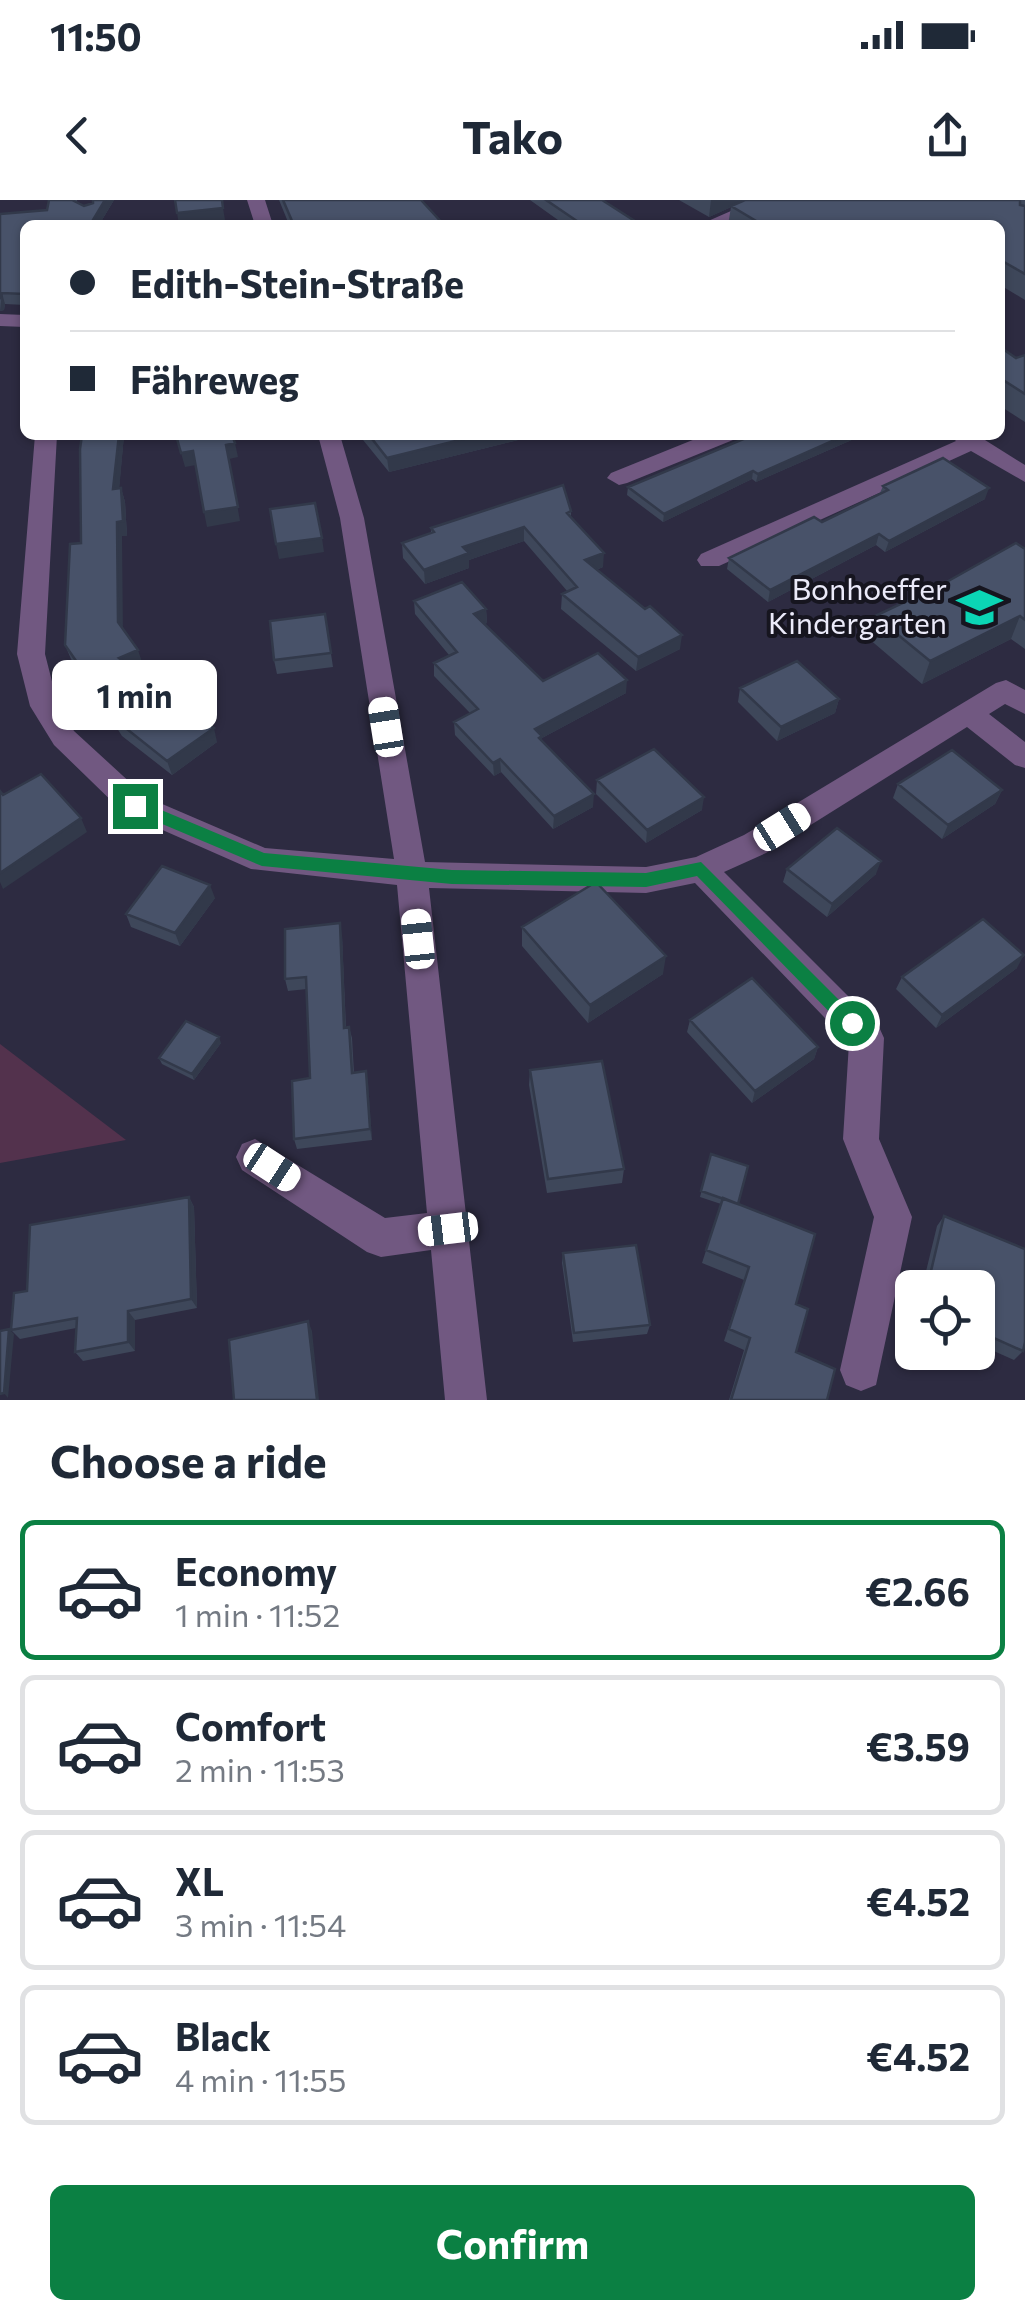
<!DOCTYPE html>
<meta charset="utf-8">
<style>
body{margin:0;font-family:Commissioner,sans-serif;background:#f6f6f7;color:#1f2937;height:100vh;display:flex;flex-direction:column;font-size:38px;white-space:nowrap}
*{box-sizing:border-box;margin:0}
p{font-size:32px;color:#747a83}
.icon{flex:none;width:55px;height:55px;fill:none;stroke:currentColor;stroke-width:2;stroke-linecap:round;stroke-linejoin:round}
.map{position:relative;height:1200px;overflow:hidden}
.details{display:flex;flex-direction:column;background:#fff;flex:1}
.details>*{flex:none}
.top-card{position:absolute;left:20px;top:20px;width:985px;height:220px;border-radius:15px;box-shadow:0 2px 8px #0004;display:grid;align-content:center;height:220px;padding:0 50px;background:#fff}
.buttons{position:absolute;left:895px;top:1070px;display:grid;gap:20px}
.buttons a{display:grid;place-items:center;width:100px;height:100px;border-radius:15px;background:#fff;box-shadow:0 2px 8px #0004;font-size:50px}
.end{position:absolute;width:45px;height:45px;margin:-22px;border:12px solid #0b8043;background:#fff;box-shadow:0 0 0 5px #fff}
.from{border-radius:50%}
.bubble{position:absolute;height:70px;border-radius:15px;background:#fff;box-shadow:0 2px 8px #0004;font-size:32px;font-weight:700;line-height:70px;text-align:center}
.car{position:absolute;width:30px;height:60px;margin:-30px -15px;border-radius:12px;box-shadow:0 0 8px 2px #0007;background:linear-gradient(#fff 24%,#345 0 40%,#fff 0 76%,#345 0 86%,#fff 0)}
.top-card b{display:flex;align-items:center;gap:35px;height:95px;font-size:38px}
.top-card b+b{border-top:2px solid #e0e1e3}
.top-card i{width:25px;height:25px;background:#1f2937}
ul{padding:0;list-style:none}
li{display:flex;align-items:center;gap:30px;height:140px;margin:0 20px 15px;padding:0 30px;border:5px solid #e0e1e3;border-radius:15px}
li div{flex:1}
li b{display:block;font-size:38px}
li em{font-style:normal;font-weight:700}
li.selected{border-color:#0b8043}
li>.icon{width:90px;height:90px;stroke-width:1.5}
h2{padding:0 50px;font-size:45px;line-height:120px}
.cta{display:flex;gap:20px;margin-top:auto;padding:20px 50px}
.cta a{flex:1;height:115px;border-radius:15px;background:#0b8043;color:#fff;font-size:40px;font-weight:700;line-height:115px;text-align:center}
.status{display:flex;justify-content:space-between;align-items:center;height:70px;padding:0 50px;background:#fff;direction:ltr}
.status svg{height:28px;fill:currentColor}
header{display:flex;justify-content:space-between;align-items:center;height:130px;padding:0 50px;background:#fff;font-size:45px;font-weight:700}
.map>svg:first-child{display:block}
.green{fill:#53324d}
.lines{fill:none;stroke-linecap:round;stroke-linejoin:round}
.minor{fill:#715881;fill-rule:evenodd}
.wall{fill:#3e475a}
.shaded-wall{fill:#32394a}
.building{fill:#485269;stroke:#32394a;stroke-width:2.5}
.route{fill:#0b8043}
.labels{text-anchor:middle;stroke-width:8;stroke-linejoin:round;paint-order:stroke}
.poi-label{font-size:30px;fill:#ebeaf9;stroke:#16151f;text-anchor:end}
</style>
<div class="status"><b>11:50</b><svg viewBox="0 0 49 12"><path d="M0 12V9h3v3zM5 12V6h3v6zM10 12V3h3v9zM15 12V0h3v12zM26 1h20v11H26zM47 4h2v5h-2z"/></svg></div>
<header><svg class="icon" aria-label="back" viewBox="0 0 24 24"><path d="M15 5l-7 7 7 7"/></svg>Tako<svg class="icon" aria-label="share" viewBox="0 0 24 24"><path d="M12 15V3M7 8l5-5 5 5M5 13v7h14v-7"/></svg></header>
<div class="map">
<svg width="1025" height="1200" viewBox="0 0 1025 1200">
<rect width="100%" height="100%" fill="#2d2b41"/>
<path class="green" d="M0 844 126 940 0 963Z"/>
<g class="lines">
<path class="minor" d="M247 0H265L273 25H255Z
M756 0H781L724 25H699Z
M0 114 25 115V127L0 126Z
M35 235H57L45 454 58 505 74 531 146 597 265 648 394 659 340 318 318 235H340L364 318 425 662 646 667 696 657 744 635 996 483 1006 480 1025 490V514L1005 504 989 514 1025 542V568L1015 565 967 527 766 653 724 672 879 827 884 838 879 939 912 1017 876 1185 861 1191 846 1185 840 1170 874 1017 843 939 849 843 695 683 646 693 429 688 487 1200H445L431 1050 381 1057 367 1052 242 970 236 957 242 944 255 939 385 1018 427 1013 397 685 251 669 124 613 54 545 30 506 17 454Z
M705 235H736L733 240 627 283 619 285 607 278 611 273Z
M950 235H977L1025 265V282L971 251 719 366H701L697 360 701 354 956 241Z"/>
</g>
<path class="wall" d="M49 0H77V3L84 6 114 0 99 25H25V105L5 104 4 110 0 111V14L47 10Z
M279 0H421L288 22Z
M530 0H602L641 25H565Z
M679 0H1025V100L1000 85V25H728L731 7 709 17Z
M1000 147 1016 158 1025 155V222L1000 206Z
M124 235 119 288H121L125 302 127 336H122V428L143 465 133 469 217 542 172 575 122 536 111 519 107 508H104L71 459 65 445 81 343Z
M359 235H538L389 272Z
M863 235 756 282 752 279 663 322 627 295 628 287Z
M883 286 985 299 885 352 876 345 768 402 727 369 729 358 822 322 880 293Z
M571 311V318L603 367 596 370 680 449 636 471 561 409 562 394 568 392 524 341 469 360V368L425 384 403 358 402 343 431 333V328Z
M1025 349V449L1011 439 922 484 868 438 875 416Z
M414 401 486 409 487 423 484 424 543 481 626 493 542 538V542L593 607 553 629 501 572 494 576 455 535 454 522 470 513 434 476V463L449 455 415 414Z
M325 414 333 467 277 474 274 460Z
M740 488 839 499 835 513 777 541 738 502Z
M597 580 702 610 646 643 596 594Z
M898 584 1002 590 995 604 942 639 893 598Z
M787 669 876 674 827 717 783 682Z
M215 698 180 746 131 727 126 714Z
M522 727 663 774 588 823 522 746Z
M342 735 346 828 349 827 352 838 354 873 366 871 372 940 297 949 294 939 310 878 307 789 288 791 285 779Z
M1017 768 936 828 896 789 902 777Z
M690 820 818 847 814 859 752 903 687 832Z
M221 843 194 880 162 864 159 858Z
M530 870 624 969 622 983 547 993 529 885Z
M711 954 796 1104V1152L827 1200H729L744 1150 724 1141 744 1080 702 1063 721 1004 700 997Z
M189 997 194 1007 197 1108 135 1120V1151L83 1161 75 1152 76 1128 20 1139 11 1130 27 1091Z
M944 1016 1023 1151 1014 1160 978 1144V1088H922L937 1026Z
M563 1053 650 1125 647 1134 573 1142 562 1063Z"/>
<path class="shaded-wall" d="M105 0H114L99 25H90Z
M711 0H747L709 17Z
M223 8 225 20 179 25 177 13Z
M2 93 5 104 4 110 0 111Z
M119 235H124L118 303 113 289Z
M480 235H538L389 272 387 258Z
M846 235H863L756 282 758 274Z
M235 243 238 257 229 259 240 321 207 327 204 312 226 245Z
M193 251 196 265 185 267 181 253Z
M753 271 752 279 663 322 664 314Z
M121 288 125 302 127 336H122L123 436 118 422 117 322Z
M989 288 985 299 885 352 889 341Z
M524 327V341L469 360V368L425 384 424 370 463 347Z
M879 334 876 345 768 402 770 390Z
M322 338 324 352 279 359 276 344Z
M604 353 603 367 584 375 585 360Z
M486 409 487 423 474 428V414Z
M1020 416 1011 439 922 484 930 461Z
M682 435 680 449 636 471 638 457Z
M138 450 143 465 124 473 119 458Z
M627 480 626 493 542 538V550L535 529Z
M146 483 150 497 104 508 99 494Z
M839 499 835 513 777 541 781 527Z
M214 528 217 542 172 575 167 561Z
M500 559 501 572 494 576 493 563Z
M1002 590 995 604 942 639 948 625Z
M594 594 593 607 553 629 554 616Z
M704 597 702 610 646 643 647 630Z
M81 618 87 632 3 689 0 682V673Z
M881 661 876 674 827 717 832 704Z
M210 685 215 698 180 746 175 733Z
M340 723 342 735 346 839 344 828Z
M1024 755 1017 768 936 828 942 815Z
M666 756 663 774 588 823 590 805Z
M219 837 221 843 194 880 192 874Z
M818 847 814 859 752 903 755 891Z
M366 871 368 882 372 940 370 929Z
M189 997 194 1007 197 1108 191 1099Z
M128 1111 135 1120V1151L128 1142Z
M308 1121 312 1131 319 1200H317Z
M9 1129 14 1134 8 1198 4 1193Z"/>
<path class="building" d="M49 0H72L84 6 93 3V0H105L90 25H25V94L2 93 0 99V14L47 10Z
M175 0H222L223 8 177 13Z
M283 0H421L444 25H256L292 21Z
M546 0H602L641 25H565L577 21Z
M745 0H1020V5L1025 6V74L1004 62 1000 63V25H763L731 6Z
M1000 147 1016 158 1025 155V194L1000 178Z
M82 235H119L113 289 121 288 123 321 117 322 118 422 138 450 119 458 214 528 167 561 118 522 106 505 146 483 99 494 65 445 70 344 81 343 80 249Z
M176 235H232L235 243 226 245 238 307 204 312 193 251 181 253Z
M369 235H480L387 258Z
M753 235H846L758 274 753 271 664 314 628 287Z
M943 258 989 288 889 341 879 334 770 390 729 358 814 317 822 322 888 290 883 286Z
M563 285 571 311 567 313 604 353 585 360 645 409 650 406 682 435 638 457 562 394 577 387 524 327 463 347 469 353 424 370 402 343 434 332 431 328Z
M315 303 322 338 276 344 270 309Z
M1016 343 1025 349V420L1020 416 930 461 875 416 943 384Z
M462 382 486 409 474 414 543 481 598 453 627 480 535 529 542 536 539 538 594 594 554 616 500 559 493 563 454 522 478 509 434 463 457 452 414 401Z
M325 414 331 453 274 460 270 421Z
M797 461 839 499 781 527 740 488Z
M654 549 704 597 647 630 597 580Z
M952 550 1002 590 948 625 898 584Z
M41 574 81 618 0 673V591L3 595Z
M837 628 881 661 832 704 787 669Z
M162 666 210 685 175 733 126 714Z
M596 682 666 756 590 805 522 727Z
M983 719 1024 755 942 815 902 777Z
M340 723 344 828 349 827 352 873 366 871 370 929 294 939 292 881 310 878 306 777 285 779V729Z
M752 778 818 847 755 891 690 820Z
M186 821 219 837 192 874 159 858Z
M602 861 624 969 548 979 530 870Z
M711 954 748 966 738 1004 701 991Z
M189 997 191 1099 128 1111V1142L75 1152 77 1118 11 1130 14 1093 27 1091 30 1025Z
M723 998 815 1034 796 1104 808 1109 796 1152 835 1169 827 1200H731L750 1138 729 1129 749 1067 706 1050Z
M944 1016 1025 1049V1142L1023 1151 978 1131V1088H927Z
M636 1045 650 1125 574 1133 563 1053Z
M308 1121 317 1200H234L229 1140Z
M9 1129 4 1193 0 1194V1131Z"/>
<path class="route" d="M135 599 264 653 452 670 646 673 701 662 862 823 852 831 846 829 697 676 646 687 452 684 262 666 129 610V601Z"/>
<defs>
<symbol id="school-bare" viewBox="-9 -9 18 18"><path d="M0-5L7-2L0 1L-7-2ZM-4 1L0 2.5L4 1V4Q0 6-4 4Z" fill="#0bd5b5" stroke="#16151f" stroke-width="2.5" paint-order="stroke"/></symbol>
</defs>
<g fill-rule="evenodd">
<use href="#school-bare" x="948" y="376" width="63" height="63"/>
</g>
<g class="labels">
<g class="poi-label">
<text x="947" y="400">Bonhoeffer<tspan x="947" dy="34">Kindergarten</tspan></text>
</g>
</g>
</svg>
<div class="buttons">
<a><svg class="icon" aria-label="locate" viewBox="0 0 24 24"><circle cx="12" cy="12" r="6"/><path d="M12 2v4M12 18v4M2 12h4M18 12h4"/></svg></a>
</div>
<i class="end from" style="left:852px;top:823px"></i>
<i class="end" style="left:135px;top:606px"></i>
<div class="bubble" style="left:52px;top:460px;width:165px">1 min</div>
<i class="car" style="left:386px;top:527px;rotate:351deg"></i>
<i class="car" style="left:782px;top:627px;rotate:58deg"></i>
<i class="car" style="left:418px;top:739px;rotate:354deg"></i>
<i class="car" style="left:272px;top:967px;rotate:123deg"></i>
<i class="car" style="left:448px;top:1029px;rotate:263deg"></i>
<div class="top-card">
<b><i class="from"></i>Edith-Stein-Straße</b>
<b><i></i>Fähreweg</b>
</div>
</div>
<section class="details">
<h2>Choose a ride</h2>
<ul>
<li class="selected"><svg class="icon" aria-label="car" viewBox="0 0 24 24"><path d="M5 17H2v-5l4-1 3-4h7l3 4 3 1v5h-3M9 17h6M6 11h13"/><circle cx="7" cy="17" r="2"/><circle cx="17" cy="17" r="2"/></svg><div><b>Economy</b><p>1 min · 11:52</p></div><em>€2.66</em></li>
<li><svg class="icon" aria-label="car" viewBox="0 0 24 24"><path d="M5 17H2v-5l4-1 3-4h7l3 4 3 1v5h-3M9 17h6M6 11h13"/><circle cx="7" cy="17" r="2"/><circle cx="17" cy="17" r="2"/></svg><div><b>Comfort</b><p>2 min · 11:53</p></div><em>€3.59</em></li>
<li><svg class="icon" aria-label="car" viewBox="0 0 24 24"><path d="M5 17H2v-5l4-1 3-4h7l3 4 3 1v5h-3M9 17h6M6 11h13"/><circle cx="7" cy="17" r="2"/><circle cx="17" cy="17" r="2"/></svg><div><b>XL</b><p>3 min · 11:54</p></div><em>€4.52</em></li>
<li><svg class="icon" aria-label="car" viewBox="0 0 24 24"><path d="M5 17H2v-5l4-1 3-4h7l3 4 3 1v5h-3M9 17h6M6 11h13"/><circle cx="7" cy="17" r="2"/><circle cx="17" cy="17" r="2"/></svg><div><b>Black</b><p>4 min · 11:55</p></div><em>€4.52</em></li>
</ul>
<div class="cta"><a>Confirm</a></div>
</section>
